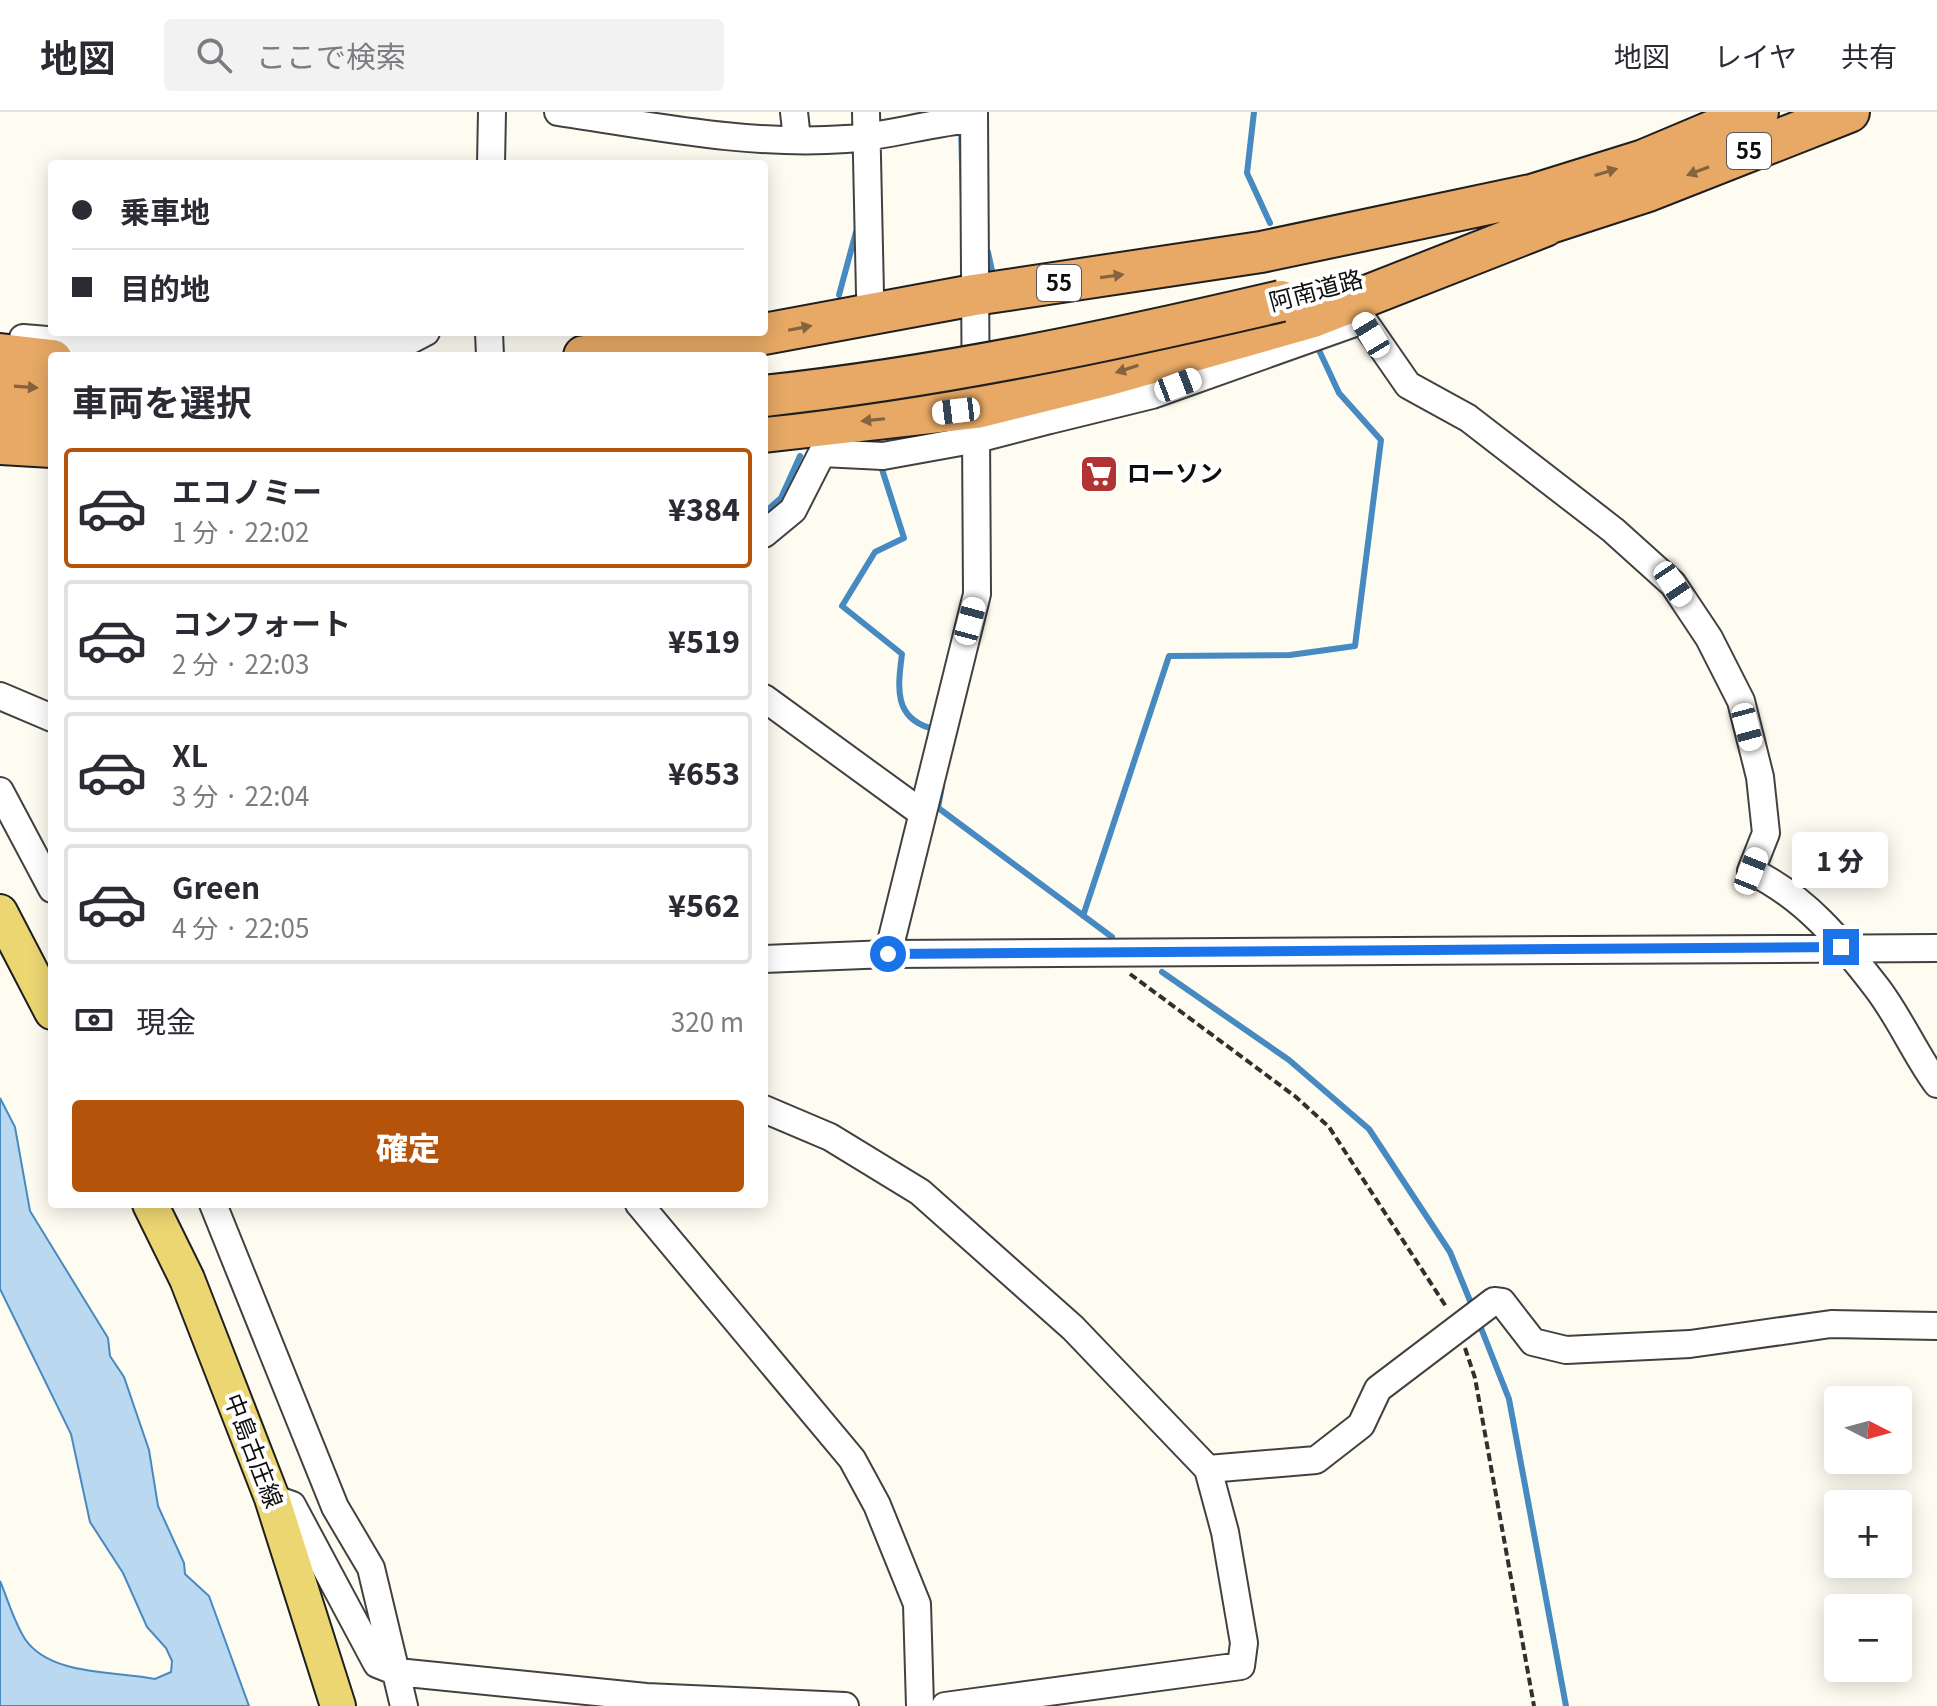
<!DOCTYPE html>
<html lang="ja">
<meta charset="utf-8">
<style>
body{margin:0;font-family:Georgia,"Noto Sans JP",serif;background:#f2f2f3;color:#2b2b33;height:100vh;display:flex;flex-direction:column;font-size:30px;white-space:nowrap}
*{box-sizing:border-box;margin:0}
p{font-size:26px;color:#7c7c81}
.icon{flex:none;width:44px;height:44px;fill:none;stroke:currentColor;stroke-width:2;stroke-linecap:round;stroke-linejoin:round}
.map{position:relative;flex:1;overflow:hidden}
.panel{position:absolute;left:48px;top:240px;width:720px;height:856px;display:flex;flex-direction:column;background:#fff;border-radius:8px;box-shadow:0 4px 20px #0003}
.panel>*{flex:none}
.hud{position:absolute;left:48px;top:48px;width:720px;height:176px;border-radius:8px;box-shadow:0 4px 20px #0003;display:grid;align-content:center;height:176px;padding:0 24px;background:#fff}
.needle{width:52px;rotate:96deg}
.fabs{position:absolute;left:1824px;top:1274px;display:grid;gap:16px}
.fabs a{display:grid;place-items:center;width:88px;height:88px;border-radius:8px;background:#fff;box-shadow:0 4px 20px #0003;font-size:40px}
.end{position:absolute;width:36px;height:36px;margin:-18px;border:10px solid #1a73e8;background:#fff;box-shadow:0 0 0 4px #fff}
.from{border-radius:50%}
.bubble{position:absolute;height:56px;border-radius:8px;background:#fff;box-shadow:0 4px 20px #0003;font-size:26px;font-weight:800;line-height:56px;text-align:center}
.car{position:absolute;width:24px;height:48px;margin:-24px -12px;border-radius:10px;box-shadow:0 0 6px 2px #0007;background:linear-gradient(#fff 24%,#345 0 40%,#fff 0 76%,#345 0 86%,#fff 0)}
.hud b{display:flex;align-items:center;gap:28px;height:76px;font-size:30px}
.hud b+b{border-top:2px solid #e1e1e2}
.hud i{width:20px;height:20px;background:#2b2b33}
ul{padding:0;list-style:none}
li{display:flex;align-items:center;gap:24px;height:120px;margin:0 16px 12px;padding:0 8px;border:4px solid #e1e1e2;border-radius:8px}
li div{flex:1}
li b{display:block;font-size:30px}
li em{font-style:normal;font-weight:800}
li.current{border-color:#b45309}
li>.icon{width:72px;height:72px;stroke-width:1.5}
h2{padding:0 24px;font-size:36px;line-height:96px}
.pay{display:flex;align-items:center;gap:20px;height:88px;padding:0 24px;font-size:30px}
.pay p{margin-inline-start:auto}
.action{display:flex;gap:16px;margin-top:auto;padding:16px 24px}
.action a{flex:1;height:92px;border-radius:8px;background:#b45309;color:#fff;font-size:32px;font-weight:800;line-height:92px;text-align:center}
header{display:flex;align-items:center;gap:48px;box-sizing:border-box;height:112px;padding:0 40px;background:#fff;border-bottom:2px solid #e1e1e2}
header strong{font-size:38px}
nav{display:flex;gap:44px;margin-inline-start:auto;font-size:28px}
.search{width:560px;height:72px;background:#f2f2f3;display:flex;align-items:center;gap:20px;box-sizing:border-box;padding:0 28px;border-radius:8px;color:#7c7c81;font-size:30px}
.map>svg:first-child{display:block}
.water{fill:#bad9f1;stroke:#4789c1;stroke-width:2}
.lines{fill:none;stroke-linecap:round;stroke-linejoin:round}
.stream{stroke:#4789c1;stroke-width:6}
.minor-casing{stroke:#414141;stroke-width:30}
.major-casing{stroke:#1f1f1f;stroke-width:38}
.highway-casing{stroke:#1f1f1f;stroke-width:44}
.path{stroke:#303030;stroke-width:4;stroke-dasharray:8 4;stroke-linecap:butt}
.minor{stroke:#fff;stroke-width:26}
.major{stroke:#ecd672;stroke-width:34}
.highway{stroke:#e7a965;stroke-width:40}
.highway-bridge-casing{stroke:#1f1f1f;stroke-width:44;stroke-linecap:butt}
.highway-bridge{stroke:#e7a965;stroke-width:40}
.oneway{fill:#85633e}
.route{stroke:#1a73e8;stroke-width:10}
.labels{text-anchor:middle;stroke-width:8;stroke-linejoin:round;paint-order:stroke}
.shield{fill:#fff;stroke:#565656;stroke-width:2}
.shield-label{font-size:22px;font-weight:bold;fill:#0e0e0e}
.street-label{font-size:24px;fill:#0e0e0e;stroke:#fff}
.poi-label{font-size:24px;font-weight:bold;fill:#0e0e0e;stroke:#fff;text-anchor:start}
</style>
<header>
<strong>地図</strong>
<div class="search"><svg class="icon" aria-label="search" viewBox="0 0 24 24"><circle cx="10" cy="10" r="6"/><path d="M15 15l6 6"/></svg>ここで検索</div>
<nav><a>地図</a><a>レイヤ</a><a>共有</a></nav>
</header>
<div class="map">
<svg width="1937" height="1594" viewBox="0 0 1937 1594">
<rect width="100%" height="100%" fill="#fefcf1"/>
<path class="water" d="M0 986 15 1015 30 1099 108 1226 110 1244 124 1265 149 1338 158 1394 184 1451 185 1462 209 1484 249 1594H0V1469C8 1488 14 1510 25 1527 50 1564 115 1559 155 1567L171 1560 172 1549 166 1536 147 1515 123 1461 90 1410 71 1322 0 1177Z"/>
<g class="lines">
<path class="stream" d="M1254 0 1247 61 1270 111
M961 16 963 88
M988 140 994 168
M839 183 856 120
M880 351 904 426 875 440 842 494 902 542C898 574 893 605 930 616
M764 401 781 386 800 344
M933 692 1112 825
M938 696 942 674
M1083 804 1169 544 1290 543 1355 534 1381 328 1339 281 1318 236
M1162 860 1289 948 1369 1017 1450 1140 1473 1196
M1479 1211 1509 1287 1566 1594"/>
<defs>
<path id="minor" d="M558 0C653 14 750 34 846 27 890 24 931 10 974 7
M794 0 797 27
M866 0 870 182
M491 52 492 0
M489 220 490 244
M23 226 132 235 405 231 426 220
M1040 280 1050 308 1152 283 1363 208 1408 273 1468 306 1613 418 1673 472 1709 526 1741 589 1760 665 1766 721 1751 759C1806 786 1840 828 1877 876 1900 906 1915 942 1937 972
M764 422 793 398 822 341 883 344 977 327 1050 308
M0 584 52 606
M764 586 922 701
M0 679 52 777
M888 842 977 482 974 0
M764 847 888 842 1937 836
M764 997 830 1025 920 1080 1073 1216 1208 1357 1225 1420 1244 1531 1241 1554 945 1594
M213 1092 335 1395 371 1456 404 1594
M639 1092 852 1347 877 1393 917 1492 920 1594
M1208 1357 1316 1348 1361 1313 1378 1277 1494 1189 1502 1190 1533 1230 1566 1238 1690 1232 1831 1212 1937 1214
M272 1386 292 1393 377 1552 397 1560 646 1585 845 1594"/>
<path id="major" d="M0 800 52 900
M150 1092 187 1167 272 1386 338 1594"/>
<path id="highway" d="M1506 91 1644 48 1758 0
M1519 121 1648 79 1849 0
M0 242 52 248
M584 244 743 226 974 183 1261 140 1531 83
M0 273 52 277
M0 303 52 306
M764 320 976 296 1109 263 1313 205 1545 114
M0 332 52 335"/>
</defs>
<use href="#minor" class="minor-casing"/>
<use href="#major" class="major-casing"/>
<use href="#highway" class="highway-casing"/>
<path class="path" d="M1130 862 1296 985 1329 1015 1447 1196
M1465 1236 1475 1266 1534 1594"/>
<use href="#minor" class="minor"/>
<use href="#major" class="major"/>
<use href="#highway" class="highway"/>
<defs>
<path id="highway-bridge" d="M764 284C939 265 1110 229 1281 189"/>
</defs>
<use href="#highway-bridge" class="highway-bridge-casing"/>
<use href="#highway-bridge" class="highway-bridge"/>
</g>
<defs><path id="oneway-solid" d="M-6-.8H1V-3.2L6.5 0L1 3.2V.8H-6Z" transform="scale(2)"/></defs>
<g class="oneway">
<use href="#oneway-solid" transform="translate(1698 59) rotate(159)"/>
<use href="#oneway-solid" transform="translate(1606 60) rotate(-17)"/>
<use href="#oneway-solid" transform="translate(1112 164) rotate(-8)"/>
<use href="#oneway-solid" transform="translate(800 216) rotate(-11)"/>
<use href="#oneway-solid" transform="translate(1127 257) rotate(162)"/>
<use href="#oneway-solid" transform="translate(26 275) rotate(4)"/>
<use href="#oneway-solid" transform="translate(873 308) rotate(174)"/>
</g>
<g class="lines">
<path class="route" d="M888 842 1841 835"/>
</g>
<defs>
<symbol id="supermarket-square" viewBox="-11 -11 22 22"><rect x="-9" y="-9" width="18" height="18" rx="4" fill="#b23432" stroke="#fff"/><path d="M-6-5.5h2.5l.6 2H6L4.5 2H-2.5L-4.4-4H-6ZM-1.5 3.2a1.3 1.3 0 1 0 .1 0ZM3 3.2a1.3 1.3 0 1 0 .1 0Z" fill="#fff"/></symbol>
</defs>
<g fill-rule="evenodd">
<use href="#supermarket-square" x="1077" y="340" width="44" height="44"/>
</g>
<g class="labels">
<g class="shield">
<rect x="1727" y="21" width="44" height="36" rx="6"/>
<rect x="1037" y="153" width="44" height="36" rx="6"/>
</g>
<g class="shield-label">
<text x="1749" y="47">55</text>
<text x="1059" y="179">55</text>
</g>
<g class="street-label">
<text transform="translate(1316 179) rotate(-15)" y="8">阿南道路</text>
<text transform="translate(253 1339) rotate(69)" y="8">中島古庄線</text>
</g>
<g class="poi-label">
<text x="1127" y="370">ローソン</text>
</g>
</g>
</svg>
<div class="fabs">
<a><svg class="needle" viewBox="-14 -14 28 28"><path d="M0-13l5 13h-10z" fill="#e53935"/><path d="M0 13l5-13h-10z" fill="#7c7c81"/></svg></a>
<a>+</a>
<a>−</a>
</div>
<i class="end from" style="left:888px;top:842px"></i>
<i class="end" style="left:1841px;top:835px"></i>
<div class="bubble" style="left:1792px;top:720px;width:96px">1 分</div>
<i class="car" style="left:1371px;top:223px;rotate:329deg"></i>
<i class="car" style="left:1178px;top:273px;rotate:69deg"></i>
<i class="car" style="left:956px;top:299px;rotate:263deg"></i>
<i class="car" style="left:1673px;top:472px;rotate:146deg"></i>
<i class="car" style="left:970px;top:509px;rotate:15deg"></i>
<i class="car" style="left:1747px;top:615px;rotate:165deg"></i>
<i class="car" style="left:1751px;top:759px;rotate:22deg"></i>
<div class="hud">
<b><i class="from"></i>乗車地</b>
<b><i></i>目的地</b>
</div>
<section class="panel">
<h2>車両を選択</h2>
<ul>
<li class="current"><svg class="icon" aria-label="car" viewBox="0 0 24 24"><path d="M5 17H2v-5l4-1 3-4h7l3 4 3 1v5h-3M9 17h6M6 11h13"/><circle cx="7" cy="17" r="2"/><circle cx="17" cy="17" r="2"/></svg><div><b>エコノミー</b><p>1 分 · 22:02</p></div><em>¥384</em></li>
<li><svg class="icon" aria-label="car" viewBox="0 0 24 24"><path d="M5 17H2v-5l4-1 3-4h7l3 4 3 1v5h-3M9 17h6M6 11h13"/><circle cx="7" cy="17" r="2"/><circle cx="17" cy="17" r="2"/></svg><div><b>コンフォート</b><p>2 分 · 22:03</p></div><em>¥519</em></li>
<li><svg class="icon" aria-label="car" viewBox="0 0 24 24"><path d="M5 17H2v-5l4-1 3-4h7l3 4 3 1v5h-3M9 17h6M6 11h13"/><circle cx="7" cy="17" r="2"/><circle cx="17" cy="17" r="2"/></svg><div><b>XL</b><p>3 分 · 22:04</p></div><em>¥653</em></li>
<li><svg class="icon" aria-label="car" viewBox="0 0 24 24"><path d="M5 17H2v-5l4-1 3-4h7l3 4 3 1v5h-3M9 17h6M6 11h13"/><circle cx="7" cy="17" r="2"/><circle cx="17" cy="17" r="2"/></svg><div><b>Green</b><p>4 分 · 22:05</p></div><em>¥562</em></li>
</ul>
<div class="pay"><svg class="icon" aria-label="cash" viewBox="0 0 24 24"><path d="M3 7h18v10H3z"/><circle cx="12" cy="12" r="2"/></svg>現金<p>320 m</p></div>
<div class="action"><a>確定</a></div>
</section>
</div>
